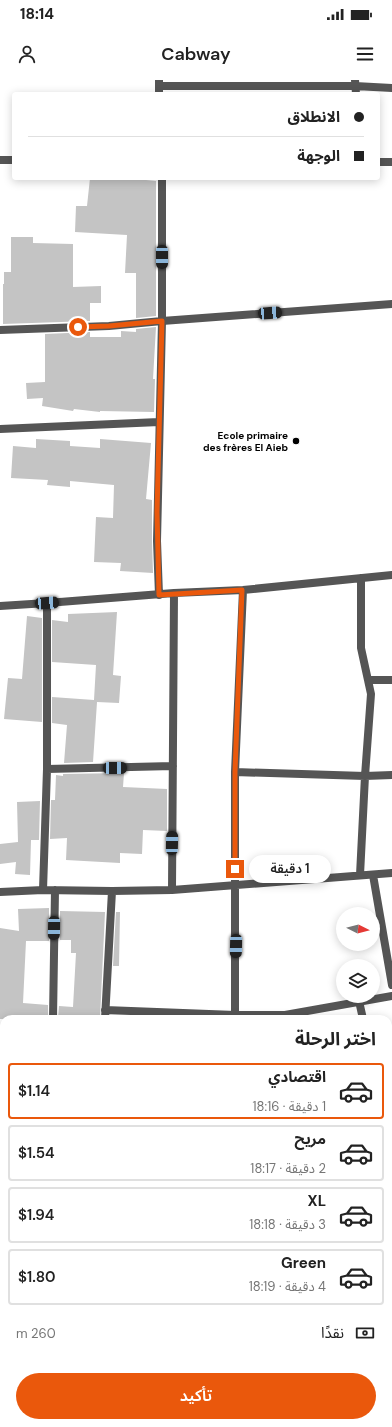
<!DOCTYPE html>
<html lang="ar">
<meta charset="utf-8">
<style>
body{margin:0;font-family:"DM Sans","Noto Sans Arabic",sans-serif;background:#f6f6f6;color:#222;direction:rtl;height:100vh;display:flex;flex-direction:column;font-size:15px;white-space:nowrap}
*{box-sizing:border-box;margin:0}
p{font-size:13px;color:#767676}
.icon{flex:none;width:22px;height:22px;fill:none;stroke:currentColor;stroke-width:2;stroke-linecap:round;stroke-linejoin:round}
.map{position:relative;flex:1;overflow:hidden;direction:ltr}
.panel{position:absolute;left:0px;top:935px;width:392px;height:412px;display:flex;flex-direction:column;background:#fff;border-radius:12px 12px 0 0;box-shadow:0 2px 10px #0003;direction:rtl}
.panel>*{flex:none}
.guide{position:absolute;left:12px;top:12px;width:368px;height:88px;border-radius:4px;box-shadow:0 2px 10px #0003;direction:rtl;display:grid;align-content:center;height:88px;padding:0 16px;background:#fff}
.needle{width:26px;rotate:96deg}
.controls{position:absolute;left:336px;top:827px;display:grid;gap:8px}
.controls a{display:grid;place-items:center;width:44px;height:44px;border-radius:50%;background:#fff;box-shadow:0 2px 10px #0003;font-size:20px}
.end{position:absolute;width:18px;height:18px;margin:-9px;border:5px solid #ea580c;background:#fff;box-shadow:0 0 0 2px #fff}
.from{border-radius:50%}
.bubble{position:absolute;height:28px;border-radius:14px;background:#fff;box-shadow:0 2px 10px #0003;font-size:13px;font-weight:600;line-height:28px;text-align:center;direction:rtl}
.car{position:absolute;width:12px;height:24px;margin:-12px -6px;border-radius:5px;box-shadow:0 0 3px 1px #0007;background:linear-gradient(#222 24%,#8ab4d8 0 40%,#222 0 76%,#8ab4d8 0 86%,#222 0)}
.guide b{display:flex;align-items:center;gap:14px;height:38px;font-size:15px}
.guide b+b{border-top:1px solid #e0e0e0}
.guide i{width:10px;height:10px;background:#222}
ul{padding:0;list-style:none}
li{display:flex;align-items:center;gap:12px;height:56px;margin:0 8px 6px;padding:0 8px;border:2px solid #e0e0e0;border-radius:4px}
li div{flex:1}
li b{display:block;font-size:15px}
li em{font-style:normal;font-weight:600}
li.on{border-color:#ea580c}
li>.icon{width:36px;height:36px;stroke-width:1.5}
h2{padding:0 16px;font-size:18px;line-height:48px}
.pay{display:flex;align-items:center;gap:10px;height:44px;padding:0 16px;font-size:15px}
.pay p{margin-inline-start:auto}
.button{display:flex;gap:8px;margin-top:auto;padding:8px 16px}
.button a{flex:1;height:46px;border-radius:24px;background:#ea580c;color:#fff;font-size:16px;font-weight:600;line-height:46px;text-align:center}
.status{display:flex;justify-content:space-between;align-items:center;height:28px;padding:0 20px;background:#fff;direction:ltr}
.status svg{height:11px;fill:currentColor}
header{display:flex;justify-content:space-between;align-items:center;height:52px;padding:0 16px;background:#fff;font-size:18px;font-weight:600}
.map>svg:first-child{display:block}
.building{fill:#c4c4c4}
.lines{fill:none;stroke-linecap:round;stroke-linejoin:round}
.primary-casing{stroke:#dbdbdb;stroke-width:12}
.street{stroke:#555;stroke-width:8}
.primary{stroke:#000;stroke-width:10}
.route{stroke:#ea580c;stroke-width:5}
.poi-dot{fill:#000;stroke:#fff;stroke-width:1.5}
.labels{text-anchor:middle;stroke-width:4;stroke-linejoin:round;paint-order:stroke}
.poi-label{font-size:10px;font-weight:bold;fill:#000;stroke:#fff;text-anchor:end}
</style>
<div class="status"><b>18:14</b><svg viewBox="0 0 49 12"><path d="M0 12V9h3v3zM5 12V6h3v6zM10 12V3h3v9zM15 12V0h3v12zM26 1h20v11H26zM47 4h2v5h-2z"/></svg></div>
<header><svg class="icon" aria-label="menu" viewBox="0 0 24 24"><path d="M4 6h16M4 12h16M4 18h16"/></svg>Cabway<svg class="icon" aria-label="person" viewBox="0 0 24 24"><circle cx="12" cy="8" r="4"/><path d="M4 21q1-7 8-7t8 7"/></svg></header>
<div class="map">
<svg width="392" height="1347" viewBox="0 0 392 1347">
<rect width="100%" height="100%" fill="#fff"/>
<path class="building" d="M90 98H126L156 101V236L136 238V193H125L127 155 75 152 76 126H87Z
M11 157H33V163L73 164V207L101 206V223H90V241L3 244V204H4V192H11Z
M156 247 153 299H155L154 332 100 331V332L74 329 73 331 42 326 43 318 27 319 26 303 45 302V254L90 252V257H121V251L136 252V249Z
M36 359 70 361V366L100 368V359L151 363 146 419 152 420V461L153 493 120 491 121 483 94 482 96 437 113 438 114 405 70 401V407L47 405 48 400 11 398 13 366 36 368Z
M117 532 113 595 121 596 119 623 97 622 93 682 64 683 67 645 52 643V617L94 620 96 585 52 582V540L68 542V534Z
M27 536 42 538V642L4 639 8 598 22 599Z
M124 693 123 707 167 709V751L143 750 142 774 120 773V783L66 780 67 758 50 759 51 720H55L56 695 63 696V694Z
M40 721 39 760H31L30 795 15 794 16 782 0 784V764L18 762 17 722Z
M49 828V861H26L23 923 48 925V939H0V848L19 851 18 829Z
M60 831 105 832 100 939H58L59 926 73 927 76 873H71V860H60Z
M116 832H120L119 886H113Z"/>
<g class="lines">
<defs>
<path id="primary" d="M388 1273 392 1270
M388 1307 392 1304
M293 1347 299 1343
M337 1347 342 1343"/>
</defs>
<use href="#primary" class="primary-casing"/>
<path class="street" d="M159 0V14
M355 0 356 14
M159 6H355L392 8
M0 80H14
M378 82H392
M0 250 109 246 162 241 392 224
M0 349 159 342
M159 515 157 461 162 241V98
M0 526 47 523 174 513 243 510 392 495
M368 600H392
M47 689 173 686
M235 692 365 696 392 695
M360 795 365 696 371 614 361 568V498
M373 795 392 905
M43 810 47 689V523
M172 810 174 513
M0 812 43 810 112 811 172 810 392 793
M359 921 363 939
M105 930 235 935H285L392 916
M53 939 55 810
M105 939 112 811
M235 939V692L243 510
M388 1039 392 1056
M0 1061H4
M0 1177H4
M0 1311 4 1312
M100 1343 101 1347
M211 1343V1347
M354 1343 356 1347
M7 1347 8 1343"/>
<use href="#primary" class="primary"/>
</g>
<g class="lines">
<path class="route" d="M78 247 109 246 162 241 157 432 159 515 242 510 235 692V789"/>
</g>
<circle class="poi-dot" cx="296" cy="361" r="4"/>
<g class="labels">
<g class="poi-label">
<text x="288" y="359">Ecole primaire<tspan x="288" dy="12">des frères El Aieb</tspan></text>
</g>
</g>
</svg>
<div class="controls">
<a><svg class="needle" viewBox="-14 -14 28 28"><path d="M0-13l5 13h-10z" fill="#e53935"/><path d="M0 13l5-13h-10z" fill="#767676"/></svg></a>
<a><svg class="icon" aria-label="layers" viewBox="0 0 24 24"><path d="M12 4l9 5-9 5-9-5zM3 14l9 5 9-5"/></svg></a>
</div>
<i class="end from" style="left:78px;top:247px"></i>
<i class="end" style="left:235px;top:789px"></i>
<div class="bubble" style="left:249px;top:775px;width:82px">1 دقيقة</div>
<i class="car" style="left:162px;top:177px;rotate:180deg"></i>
<i class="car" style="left:270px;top:233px;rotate:86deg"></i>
<i class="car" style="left:47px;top:523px;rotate:86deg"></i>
<i class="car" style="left:115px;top:688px;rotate:89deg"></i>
<i class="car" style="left:172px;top:763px;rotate:1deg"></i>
<i class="car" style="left:54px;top:848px;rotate:181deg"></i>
<i class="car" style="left:236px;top:866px;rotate:181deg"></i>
<div class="guide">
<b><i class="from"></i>الانطلاق</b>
<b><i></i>الوجهة</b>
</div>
<section class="panel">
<h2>اختر الرحلة</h2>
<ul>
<li class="on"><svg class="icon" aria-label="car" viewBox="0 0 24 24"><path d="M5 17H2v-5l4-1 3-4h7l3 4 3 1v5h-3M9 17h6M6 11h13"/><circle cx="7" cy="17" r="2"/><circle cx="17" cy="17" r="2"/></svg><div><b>اقتصادي</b><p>1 دقيقة · 18:16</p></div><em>$1.14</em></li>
<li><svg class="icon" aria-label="car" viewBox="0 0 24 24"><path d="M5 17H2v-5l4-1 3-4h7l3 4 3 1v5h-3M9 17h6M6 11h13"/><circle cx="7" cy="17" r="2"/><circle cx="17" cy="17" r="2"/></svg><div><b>مريح</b><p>2 دقيقة · 18:17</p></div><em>$1.54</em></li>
<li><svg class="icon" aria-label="car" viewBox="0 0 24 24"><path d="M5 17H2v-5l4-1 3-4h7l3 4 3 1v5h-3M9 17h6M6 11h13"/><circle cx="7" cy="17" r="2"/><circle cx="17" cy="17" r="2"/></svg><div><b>XL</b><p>3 دقيقة · 18:18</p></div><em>$1.94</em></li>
<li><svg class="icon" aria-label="car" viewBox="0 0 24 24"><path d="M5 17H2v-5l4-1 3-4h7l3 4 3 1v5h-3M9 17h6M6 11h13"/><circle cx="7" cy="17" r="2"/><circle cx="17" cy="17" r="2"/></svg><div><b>Green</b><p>4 دقيقة · 18:19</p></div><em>$1.80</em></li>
</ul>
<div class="pay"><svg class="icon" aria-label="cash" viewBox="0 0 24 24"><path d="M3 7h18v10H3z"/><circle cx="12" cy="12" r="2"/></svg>نقدًا<p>260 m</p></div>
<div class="button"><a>تأكيد</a></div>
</section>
</div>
